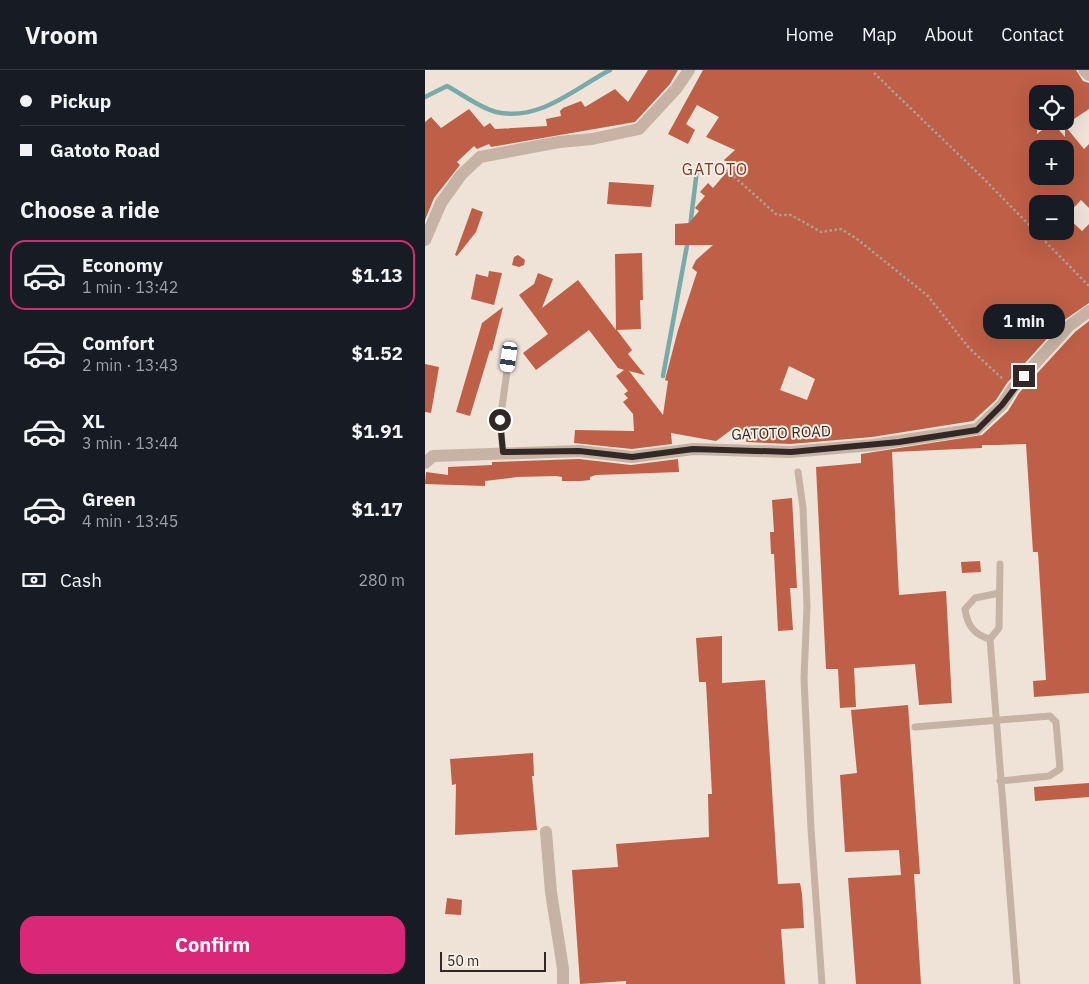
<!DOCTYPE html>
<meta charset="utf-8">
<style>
body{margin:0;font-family:"IBM Plex Sans",sans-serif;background:#242831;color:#f1f3f6;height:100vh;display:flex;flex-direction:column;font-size:19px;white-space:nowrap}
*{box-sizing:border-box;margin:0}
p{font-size:16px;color:#9ea1a6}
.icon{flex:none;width:28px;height:28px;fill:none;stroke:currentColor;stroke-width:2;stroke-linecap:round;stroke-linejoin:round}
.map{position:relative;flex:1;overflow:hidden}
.side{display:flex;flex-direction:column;background:#171b24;width:425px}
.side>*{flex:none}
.guide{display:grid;align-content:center;height:110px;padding:0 20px;background:#171b24}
.tools{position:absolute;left:604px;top:15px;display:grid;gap:10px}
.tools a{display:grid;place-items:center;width:45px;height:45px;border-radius:10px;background:#171b24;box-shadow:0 5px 20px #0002;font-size:25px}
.scale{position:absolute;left:15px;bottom:12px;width:106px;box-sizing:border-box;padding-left:5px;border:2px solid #322926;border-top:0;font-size:14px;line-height:18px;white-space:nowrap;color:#322926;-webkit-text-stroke:4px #f7eee4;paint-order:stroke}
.end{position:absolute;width:22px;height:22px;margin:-11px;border:6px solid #322926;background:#fff;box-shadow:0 0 0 2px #fff}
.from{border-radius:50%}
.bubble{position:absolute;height:35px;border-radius:15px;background:#171b24;box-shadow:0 5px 20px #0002;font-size:16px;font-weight:800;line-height:35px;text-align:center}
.car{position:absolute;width:15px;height:30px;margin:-15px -8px;border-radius:6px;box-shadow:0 0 4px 1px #0007;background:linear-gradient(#fff 24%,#345 0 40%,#fff 0 76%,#345 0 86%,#fff 0)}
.guide b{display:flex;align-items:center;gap:18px;height:48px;font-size:19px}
.guide b+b{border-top:1px solid #363941}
.guide i{width:12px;height:12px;background:#f1f3f6}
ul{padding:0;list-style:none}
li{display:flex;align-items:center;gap:15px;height:70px;margin:0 10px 8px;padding:0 10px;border:2px solid transparent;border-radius:15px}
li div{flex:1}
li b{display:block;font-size:19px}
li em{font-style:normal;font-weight:800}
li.active{border-color:#db2777}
li>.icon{width:45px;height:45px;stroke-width:1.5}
h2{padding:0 20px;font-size:22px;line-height:60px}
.pay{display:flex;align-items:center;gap:12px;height:55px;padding:0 20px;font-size:19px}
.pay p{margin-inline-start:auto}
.button{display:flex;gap:10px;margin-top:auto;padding:10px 20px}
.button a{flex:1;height:58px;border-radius:15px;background:#db2777;color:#fff;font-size:20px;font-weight:800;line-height:58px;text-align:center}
header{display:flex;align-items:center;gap:30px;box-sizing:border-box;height:70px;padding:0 25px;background:#171b24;border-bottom:1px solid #363941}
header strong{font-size:24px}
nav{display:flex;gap:28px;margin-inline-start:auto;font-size:18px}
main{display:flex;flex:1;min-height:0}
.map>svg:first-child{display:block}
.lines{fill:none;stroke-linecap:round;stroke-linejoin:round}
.stream{stroke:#79aaaa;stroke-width:4.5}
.building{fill:#be5f47;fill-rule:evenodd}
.path{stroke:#b29d8f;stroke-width:2.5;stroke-dasharray:2.5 2.5;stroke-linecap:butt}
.service{stroke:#c6b3a5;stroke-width:7}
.minor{stroke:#c6b3a5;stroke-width:12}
.route{stroke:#322926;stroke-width:6}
.labels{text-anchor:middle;stroke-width:4;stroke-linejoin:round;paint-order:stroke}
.street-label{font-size:15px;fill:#322926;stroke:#f7eee4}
.neighbourhood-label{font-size:16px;letter-spacing:1px;fill:#7c3624;stroke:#f7eee4}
</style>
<header>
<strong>Vroom</strong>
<nav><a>Home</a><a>Map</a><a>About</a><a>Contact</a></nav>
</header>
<main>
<section class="side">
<div class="guide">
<b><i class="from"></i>Pickup</b>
<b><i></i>Gatoto Road</b>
</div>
<h2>Choose a ride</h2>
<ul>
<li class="active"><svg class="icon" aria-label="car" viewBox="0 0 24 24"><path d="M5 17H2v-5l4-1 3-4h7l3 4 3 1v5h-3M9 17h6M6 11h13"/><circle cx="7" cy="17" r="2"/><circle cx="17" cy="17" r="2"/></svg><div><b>Economy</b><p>1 min · 13:42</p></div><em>$1.13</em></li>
<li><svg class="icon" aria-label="car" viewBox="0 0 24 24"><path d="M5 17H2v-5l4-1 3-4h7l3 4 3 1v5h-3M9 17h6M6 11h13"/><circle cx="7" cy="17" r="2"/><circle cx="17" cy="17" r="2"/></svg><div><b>Comfort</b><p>2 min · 13:43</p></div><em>$1.52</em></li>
<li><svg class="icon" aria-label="car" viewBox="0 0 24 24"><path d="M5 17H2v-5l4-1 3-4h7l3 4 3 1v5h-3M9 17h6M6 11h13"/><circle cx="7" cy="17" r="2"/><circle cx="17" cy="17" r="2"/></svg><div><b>XL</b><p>3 min · 13:44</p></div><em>$1.91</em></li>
<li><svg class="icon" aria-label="car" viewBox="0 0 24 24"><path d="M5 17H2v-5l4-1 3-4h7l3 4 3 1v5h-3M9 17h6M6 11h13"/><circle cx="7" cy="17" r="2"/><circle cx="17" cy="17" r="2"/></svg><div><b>Green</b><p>4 min · 13:45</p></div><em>$1.17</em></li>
</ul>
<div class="pay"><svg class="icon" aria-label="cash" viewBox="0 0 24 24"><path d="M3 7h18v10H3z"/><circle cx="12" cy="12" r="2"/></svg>Cash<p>280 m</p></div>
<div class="button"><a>Confirm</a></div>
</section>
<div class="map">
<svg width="664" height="914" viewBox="0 0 664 914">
<rect width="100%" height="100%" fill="#efe3d8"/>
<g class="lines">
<path class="stream" d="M0 27 22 16C37 24 55 38 71 42 114 52 149 19 185 0
M265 157 272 100
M238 306 263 170"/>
</g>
<path class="building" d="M223 0H253L245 14 210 52 66 77 64 74 52 79 49 76 32 92 35 95 9 128 0 150V52L6 47 16 58 44 39 59 57 65 53 70 59 122 56 121 49 136 46 135 41 138 38 156 31 160 37 190 19 203 32Z
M278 0H651L658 11 664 13V39L640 55V24H612V64L627 52 640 67V56L659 79 664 74V138L656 130 641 146 657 161 664 154V233L638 251 582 313 571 330 548 351 447 367 365 374 321 372 322 364 306 360 291 371 246 363 247 374 207 379 149 373 150 360 209 361 208 344 198 332 203 328 199 324 203 321 191 306 199 300 193 298 164 260 111 300 98 283 123 264 94 225 109 214 113 203 128 209 117 238 153 210 191 260 190 184 217 183 218 230H215L216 259 192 260 207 280 203 284 220 305 204 301 238 345 243 311 240 310 253 260 272 202 267 198 271 190 288 175H250V154L264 153 274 141 270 138 280 126 275 122 283 113 288 118 306 97 299 90 310 80 281 67 294 47 272 35 261 54 270 60 263 74 243 64ZM612 79H640V106H612ZM612 134H640V161H612ZM364 296 390 309 382 330 355 320Z
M184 112 229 115 226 137 182 134Z
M47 138 58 142 51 162 32 186 30 185Z
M93 185 100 190 99 195 94 197 87 195 89 187Z
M64 201 77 203 69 235 46 229 51 204 63 207Z
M78 237 67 281 65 280 45 346 31 342 57 253Z
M664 251V623L609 627 608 611 621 610 613 482H608L601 374 572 375H557V378L467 382 474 525 521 521 527 633 494 635 490 594 429 598 431 637 415 638 413 599H401L391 397 436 393V384L557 365 583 341 594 323 650 262Z
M0 294 14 297 6 343 0 342Z
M154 389 206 395 253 389 254 402 171 405 165 407V410L156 411H137V407L131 406 92 407 60 411V416L0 414 1 402 23 405V397L67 395V392Z
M367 428 372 518H365L368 560 353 561 349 484H346L345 462H349L347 430Z
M555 491 556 502 537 503 536 492Z
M297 566V613L340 610 353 814 375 813 377 824 379 858 356 859 360 914H201V911L155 914 147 800 193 797 191 774 284 767 283 724H287L281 612H274L271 568Z
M483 635 495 804H489L496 914H431L423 808 476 805 474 780 420 782 415 705 432 703 426 640Z
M108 683 109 706H107L112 760 30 765 31 714 27 715 25 689Z
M664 713V727L610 731 609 717Z
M22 828 37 830 36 845 20 844Z"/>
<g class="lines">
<path class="path" d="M449 3 559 109 664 216
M294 93 352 145H366L396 162 416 159 432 169 503 226 544 278 579 310"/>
<path class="service" d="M78 382 75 351 84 287
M373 402 378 438 382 536 379 608 386 759 397 914
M575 494 574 558 565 569 592 914
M565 569C549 565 542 555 540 539L550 528 574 523
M490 657 625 646 631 652 635 699 624 706 575 711"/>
<path class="minor" d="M659 0 664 5
M0 170 16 133 36 105 55 87 134 72 167 69 214 59 251 19 264 0
M0 393 8 386 154 381 207 387 269 379 365 382 448 375 552 359 577 335 588 318 644 256 664 241
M121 762 126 822 138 899V914"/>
</g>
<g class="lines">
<path class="route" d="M75 350 78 382 154 381 207 387 268 379 366 382 474 372 552 360 577 335 599 306"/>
</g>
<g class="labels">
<g class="street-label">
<text transform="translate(356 363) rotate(-2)" y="5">GATOTO ROAD</text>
</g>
<g class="neighbourhood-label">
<text x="290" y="105">GATOTO</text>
</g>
</g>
</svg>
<div class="tools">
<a><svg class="icon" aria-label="locate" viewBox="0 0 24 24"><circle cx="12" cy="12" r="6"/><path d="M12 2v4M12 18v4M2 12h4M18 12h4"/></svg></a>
<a>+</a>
<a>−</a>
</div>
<div class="scale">50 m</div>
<i class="end from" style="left:75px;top:350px"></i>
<i class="end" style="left:599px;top:306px"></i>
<div class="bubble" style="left:558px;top:234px;width:82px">1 min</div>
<i class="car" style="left:84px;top:287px;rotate:188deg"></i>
</div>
</main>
